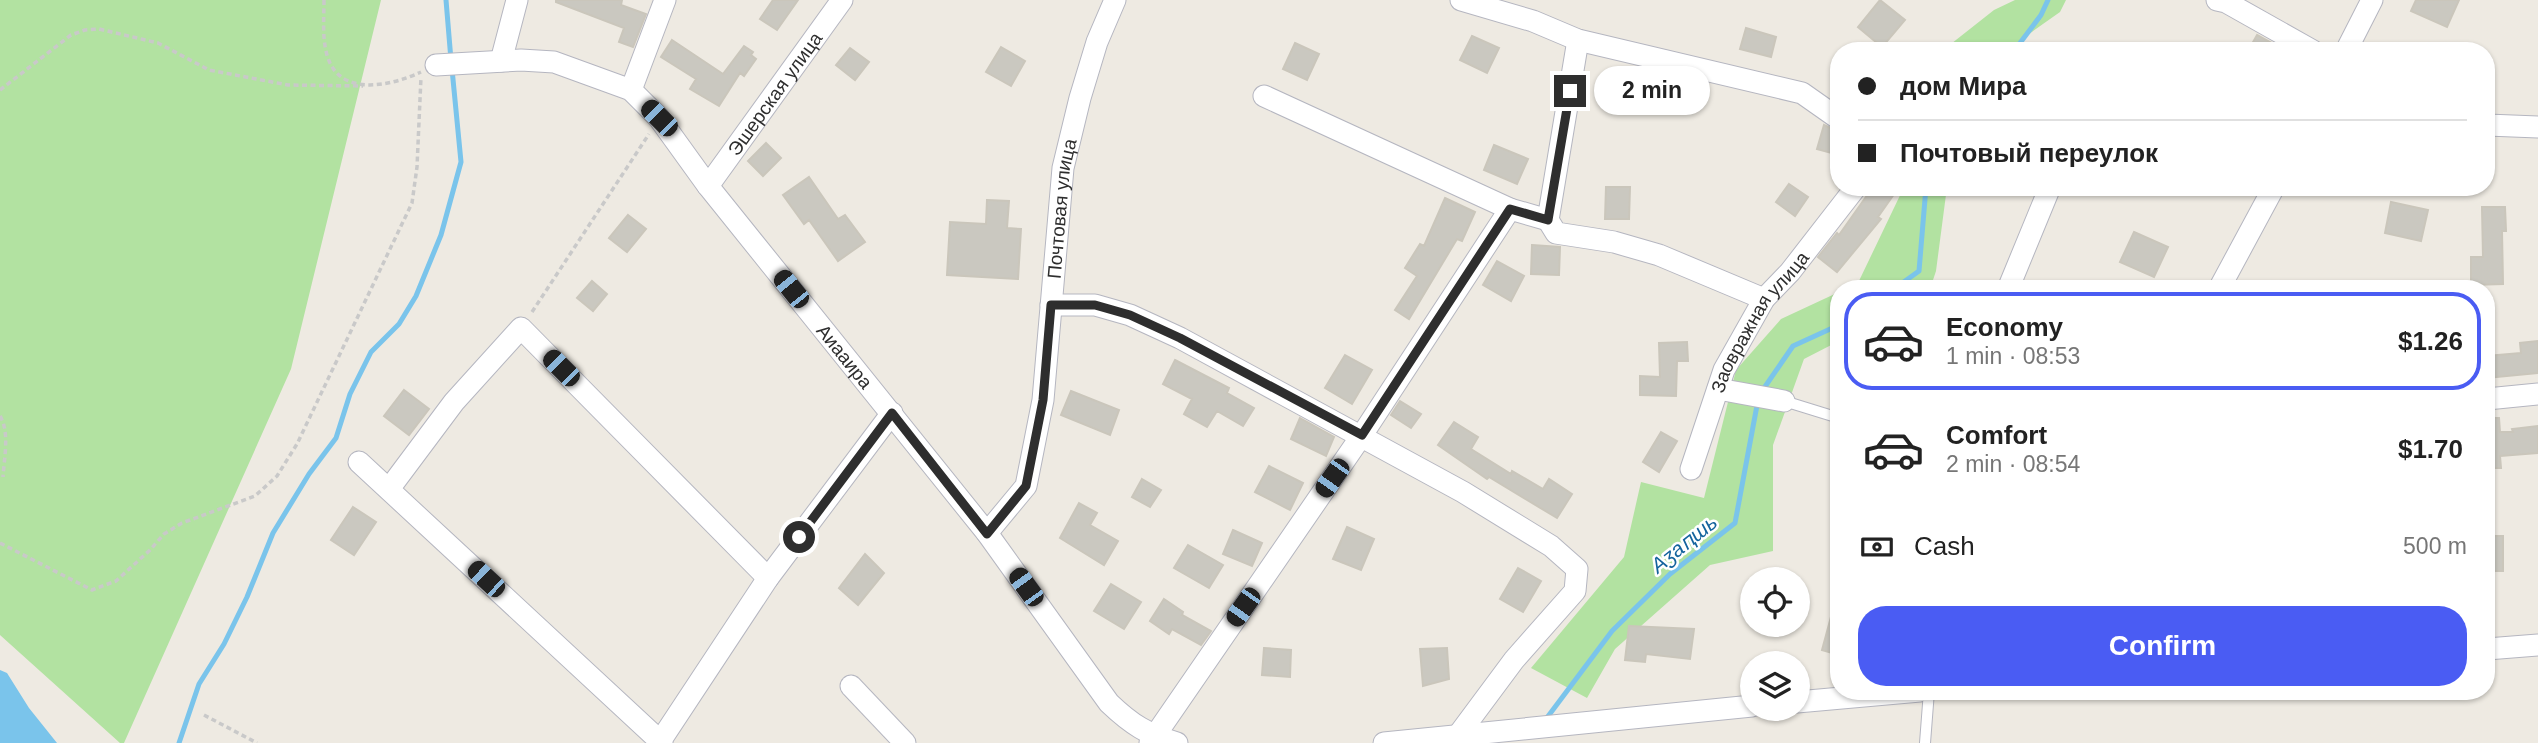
<!DOCTYPE html>
<meta charset="utf-8">
<style>
body{margin:0;font-family:Arial,sans-serif;background:#f6f6f6;color:#222;height:100vh;display:flex;flex-direction:column;font-size:26px;white-space:nowrap}
*{box-sizing:border-box;margin:0}
p{font-size:23px;color:#767676}
.icon{flex:none;width:38px;height:38px;fill:none;stroke:currentColor;stroke-width:2;stroke-linecap:round;stroke-linejoin:round}
.map{position:relative;flex:1;overflow:hidden}
.details{position:absolute;left:1830px;top:280px;width:665px;height:420px;display:flex;flex-direction:column;background:#fff;border-radius:28px;box-shadow:0 2px 5px #0004}
.details>*{flex:none}
.top-card{position:absolute;left:1830px;top:42px;width:665px;height:154px;border-radius:28px;box-shadow:0 2px 5px #0004;display:grid;align-content:center;height:154px;padding:0 28px;background:#fff}
.controls{position:absolute;left:1740px;top:567px;display:grid;gap:14px}
.controls a{display:grid;place-items:center;width:70px;height:70px;border-radius:50%;background:#fff;box-shadow:0 2px 5px #0004;font-size:35px}
.end{position:absolute;width:32px;height:32px;margin:-16px;border:9px solid #2e2e2e;background:#fff;box-shadow:0 0 0 4px #fff}
.from{border-radius:50%}
.bubble{position:absolute;height:49px;border-radius:24px;background:#fff;box-shadow:0 2px 5px #0004;font-size:23px;font-weight:600;line-height:49px;text-align:center}
.car{position:absolute;width:21px;height:42px;margin:-21px -10px;border-radius:9px;box-shadow:0 0 5px 2px #0007;background:linear-gradient(#222 24%,#8ab4d8 0 40%,#222 0 76%,#8ab4d8 0 86%,#222 0)}
.top-card b{display:flex;align-items:center;gap:24px;height:66px;font-size:26px}
.top-card b+b{border-top:2px solid #e0e0e0}
.top-card i{width:18px;height:18px;background:#222}
ul{padding:12px 0 0;list-style:none}
li{display:flex;align-items:center;gap:21px;height:98px;margin:0 14px 10px;padding:0 14px;border:4px solid transparent;border-radius:28px}
li div{flex:1}
li b{display:block;font-size:26px}
li em{font-style:normal;font-weight:600}
li.on{border-color:#4a5cf3}
li>.icon{width:63px;height:63px;stroke-width:1.5}
.pay{display:flex;align-items:center;gap:18px;height:77px;padding:0 28px;font-size:26px}
.pay p{margin-inline-start:auto}
.primary-button{display:flex;gap:14px;margin-top:auto;padding:14px 28px}
.primary-button a{flex:1;height:80px;border-radius:28px;background:#4a5cf3;color:#fff;font-size:28px;font-weight:600;line-height:80px;text-align:center}
.map>svg:first-child{display:block}
.green{fill:#b2e2a1}
.water{fill:#7ac4eb}
.lines{fill:none;stroke-linecap:round;stroke-linejoin:round}
.stream{stroke:#7ac4eb;stroke-width:5}
.building{fill:#cac8c0;stroke:#cac6bb;stroke-width:2}
.lane-casing{stroke:#b5b6c0;stroke-width:12}
.street-casing{stroke:#b5b6c0;stroke-width:23}
.path{stroke:#c9c9c9;stroke-width:3.5;stroke-dasharray:5 3.5;stroke-linecap:butt}
.lane{stroke:#fff;stroke-width:10}
.street{stroke:#fff;stroke-width:21}
.route{stroke:#2e2e2e;stroke-width:9}
.labels{text-anchor:middle;stroke-width:5;stroke-linejoin:round;paint-order:stroke}
.street-label{font-size:19px;fill:#2e2e2e;stroke:#fff}
.water-label{font-size:21px;font-style:italic;fill:#13639d;stroke:#fff}
</style>
<div class="map">
<svg width="2538" height="743" viewBox="0 0 2538 743">
<rect width="100%" height="100%" fill="#eeeae2"/>
<path class="green" d="M0 0H381L291 369 124 743H120L0 635Z
M2015 0H2066L2060 12 2005 51H1942L1994 10Z
M1904 187H1947L1936 271 1930 289H1846L1858 283Z
M1839 292V341L1804 359 1773 445V551L1710 565 1615 649 1587 698 1531 668 1624 557 1641 482 1704 498 1736 370 1781 319Z"/>
<path class="water" d="M0 670 7 673 29 708 57 743H0Z"/>
<g class="lines">
<path class="stream" d="M446 0 451 60
M2014 51 2041 15 2048 0
M1894 289 1919 271 1926 187
M1762 391 1793 346 1839 325
M1546 719 1612 631 1670 574 1735 523 1758 400
M179 743 199 684 224 644 247 597 273 533 309 474 336 438 350 394 371 352 399 324 416 296 441 235 461 162 452 69"/>
</g>
<path class="building" d="M556 0H622L621 5 646 14 633 47 619 42 624 28 556 2Z
M773 0H798L777 30 760 19Z
M1880 0 1905 20 1882 47 1858 27Z
M2416 0H2459L2447 27 2411 11Z
M1746 28 1776 37 1771 57 1740 49Z
M2257 35 2286 51H2248Z
M1472 36 1499 48 1487 73 1460 60Z
M672 40 723 74 744 46 753 52 751 55 756 59 744 76 740 73 719 106 690 89 696 79 661 57Z
M1295 43 1319 54 1307 80 1283 69Z
M1001 47 1025 61 1011 86 986 72Z
M850 48 869 62 855 80 836 65Z
M1824 125 1839 132V155L1817 149Z
M766 143 781 158 763 176 748 161Z
M1494 145 1528 159 1517 184 1484 170Z
M809 177 838 219 845 215 865 242 838 261 809 220 804 224 783 195Z
M1789 184 1808 197 1795 216 1776 202Z
M1606 187H1630L1629 219H1605Z
M1873 187H1899L1878 217 1881 219 1837 272 1818 257 1837 233 1839 235Z
M1445 198 1475 212 1462 241 1457 239 1409 319 1395 310 1417 276 1405 268 1420 244 1424 246Z
M987 200 1009 201 1007 228 1021 229 1018 279 947 275 950 222 986 224Z
M2391 202 2428 210 2421 241 2385 233Z
M2482 207H2505L2506 231H2502L2503 284 2471 285V257H2483Z
M628 215 646 229 627 252 609 238Z
M2134 232 2168 247 2154 277 2120 262Z
M1532 245 1560 247 1559 275 1531 274Z
M1497 261 1524 276 1511 301 1483 285Z
M592 281 607 294 593 311 577 298Z
M2538 341V373L2487 378V356L2521 353 2520 343Z
M1687 342 1688 361H1677L1676 396 1640 395V376L1660 377 1659 343Z
M1345 355 1372 370 1352 404 1325 388Z
M1175 360 1229 388 1227 393 1254 408 1243 426 1217 411 1207 427 1184 414 1192 399 1163 384Z
M404 390 429 409 409 435 384 416Z
M1071 391 1119 410 1110 435 1061 415Z
M1400 401 1421 414 1411 428 1391 415Z
M1300 418 1334 437 1326 456 1291 439Z
M2487 418H2499L2500 432H2513L2512 429 2538 426V453L2500 456 2501 468H2487Z
M1454 422 1478 437 1471 449 1511 474 1512 471 1543 489 1549 479 1572 494 1557 518 1489 477 1487 479 1438 445Z
M1661 432 1677 441 1659 472 1643 462Z
M1269 466 1303 483 1290 510 1255 492Z
M1142 479 1161 490 1150 507 1132 497Z
M1079 503 1097 513 1090 525 1118 541 1104 565 1060 538Z
M353 507 376 522 354 555 331 540Z
M1347 527 1374 539 1361 570 1333 559Z
M1233 530 1262 543 1252 566 1223 554Z
M2487 536H2503V571H2487Z
M1188 545 1223 565 1209 588 1174 568Z
M865 554 884 573 858 605 839 588Z
M1518 568 1541 581 1523 612 1500 599Z
M1111 584 1141 602 1124 629 1094 611Z
M1164 599 1183 612 1182 615 1211 631 1201 645 1172 629 1169 634 1150 621Z
M1835 602 1839 603V655L1822 650Z
M1629 626 1694 629 1690 659 1646 654 1645 662 1625 660Z
M1264 648 1291 650 1290 677 1262 675Z
M1447 648 1449 679 1423 686 1420 649Z"/>
<g class="lines">
<defs>
<path id="lane" d="M1784 401 1839 418
M1925 743 1929 691"/>
<g id="street">
<path d="M1461 0 1533 21 1578 40 1802 93 1839 119"/>
<path d="M2217 0 2226 2 2313 51"/>
<path d="M2346 51 2372 0"/>
<path d="M501 61 517 0"/>
<path id="s1" d="M436 65 521 60 554 62 631 90 659 118 708 186 987 533 1109 703C1132 725 1147 734 1177 743"/>
<path d="M631 90 665 0"/>
<path d="M1264 96 1510 209"/>
<path d="M2487 125 2538 127"/>
<path id="s2" d="M708 186 842 0"/>
<path d="M1548 220 1556 233 1614 242 1659 255 1764 299"/>
<path d="M2008 289 2050 187"/>
<path d="M2219 289 2274 187"/>
<path d="M1051 305H1095L1130 315 1180 338 1463 492 1551 546 1577 569 1575 591 1514 660 1459 734"/>
<path d="M1718 389 1784 401"/>
<path d="M2487 399 2538 394"/>
<path d="M359 462 662 743"/>
<path id="s3" d="M1691 469 1724 370 1764 299 1790 272 1856 187"/>
<path d="M389 489 454 402 521 328 768 578"/>
<path id="s4" d="M987 533 1026 486 1043 400 1063 168 1080 98 1097 42 1115 0"/>
<path d="M2487 649 2538 645"/>
<path d="M851 686 905 743"/>
<path d="M1797 702 1920 691"/>
<path d="M659 743 768 578 892 413"/>
<path d="M1150 743 1362 435 1510 209 1548 220 1578 40"/>
<path d="M1384 743 1752 706"/>
</g>
</defs>
<use href="#lane" class="lane-casing"/>
<use href="#street" class="street-casing"/>
<path class="path" d="M324 0C324 18 322 37 327 55 339 98 391 86 421 72
M0 90 71 35 85 30 99 29 158 43 209 70 288 85 363 86
M532 312 649 134
M0 416C10 432 4 459 3 477
M0 543 92 590 116 581 150 550 164 534 182 523 255 496 277 476 297 444 412 203 417 167 421 77
M204 715 257 743"/>
<use href="#lane" class="lane"/>
<use href="#street" class="street"/>
</g>
<g class="lines">
<path class="route" d="M799 537 892 413 987 534 1026 486 1043 400 1051 305H1095L1130 315 1180 338 1362 435 1510 209 1548 220 1570 91"/>
</g>
<g class="labels">
<g class="street-label">
<text dy="7" stroke="none"><textPath href="#s2" startOffset="114">Эшерская улица</textPath></text>
<text dy="7" stroke="none"><textPath href="#s4" startOffset="341">Почтовая улица</textPath></text>
<text dy="7" stroke="none"><textPath href="#s3" startOffset="164">Заовражная улица</textPath></text>
<text dy="7" stroke="none"><textPath href="#s1" startOffset="542">Аиааира</textPath></text>
</g>
<g class="water-label">
<text transform="translate(1684 544) rotate(-39)" y="7">Аӡаԥшь</text>
</g>
</g>
</svg>
<div class="controls">
<a><svg class="icon" aria-label="locate" viewBox="0 0 24 24"><circle cx="12" cy="12" r="6"/><path d="M12 2v4M12 18v4M2 12h4M18 12h4"/></svg></a>
<a><svg class="icon" aria-label="layers" viewBox="0 0 24 24"><path d="M12 4l9 5-9 5-9-5zM3 14l9 5 9-5"/></svg></a>
</div>
<i class="end from" style="left:799px;top:537px"></i>
<i class="end" style="left:1570px;top:91px"></i>
<div class="bubble" style="left:1594px;top:66px;width:116px">2 min</div>
<i class="car" style="left:659px;top:118px;rotate:315deg"></i>
<i class="car" style="left:791px;top:289px;rotate:321deg"></i>
<i class="car" style="left:561px;top:368px;rotate:315deg"></i>
<i class="car" style="left:1332px;top:478px;rotate:215deg"></i>
<i class="car" style="left:486px;top:579px;rotate:313deg"></i>
<i class="car" style="left:1026px;top:587px;rotate:324deg"></i>
<i class="car" style="left:1243px;top:607px;rotate:215deg"></i>
<div class="top-card">
<b><i class="from"></i>дом Мира</b>
<b><i></i>Почтовый переулок</b>
</div>
<section class="details">
<ul>
<li class="on"><svg class="icon" aria-label="car" viewBox="0 0 24 24"><path d="M5 17H2v-5l4-1 3-4h7l3 4 3 1v5h-3M9 17h6M6 11h13"/><circle cx="7" cy="17" r="2"/><circle cx="17" cy="17" r="2"/></svg><div><b>Economy</b><p>1 min · 08:53</p></div><em>$1.26</em></li>
<li><svg class="icon" aria-label="car" viewBox="0 0 24 24"><path d="M5 17H2v-5l4-1 3-4h7l3 4 3 1v5h-3M9 17h6M6 11h13"/><circle cx="7" cy="17" r="2"/><circle cx="17" cy="17" r="2"/></svg><div><b>Comfort</b><p>2 min · 08:54</p></div><em>$1.70</em></li>
</ul>
<div class="pay"><svg class="icon" aria-label="cash" viewBox="0 0 24 24"><path d="M3 7h18v10H3z"/><circle cx="12" cy="12" r="2"/></svg>Cash<p>500 m</p></div>
<div class="primary-button"><a>Confirm</a></div>
</section>
</div>
